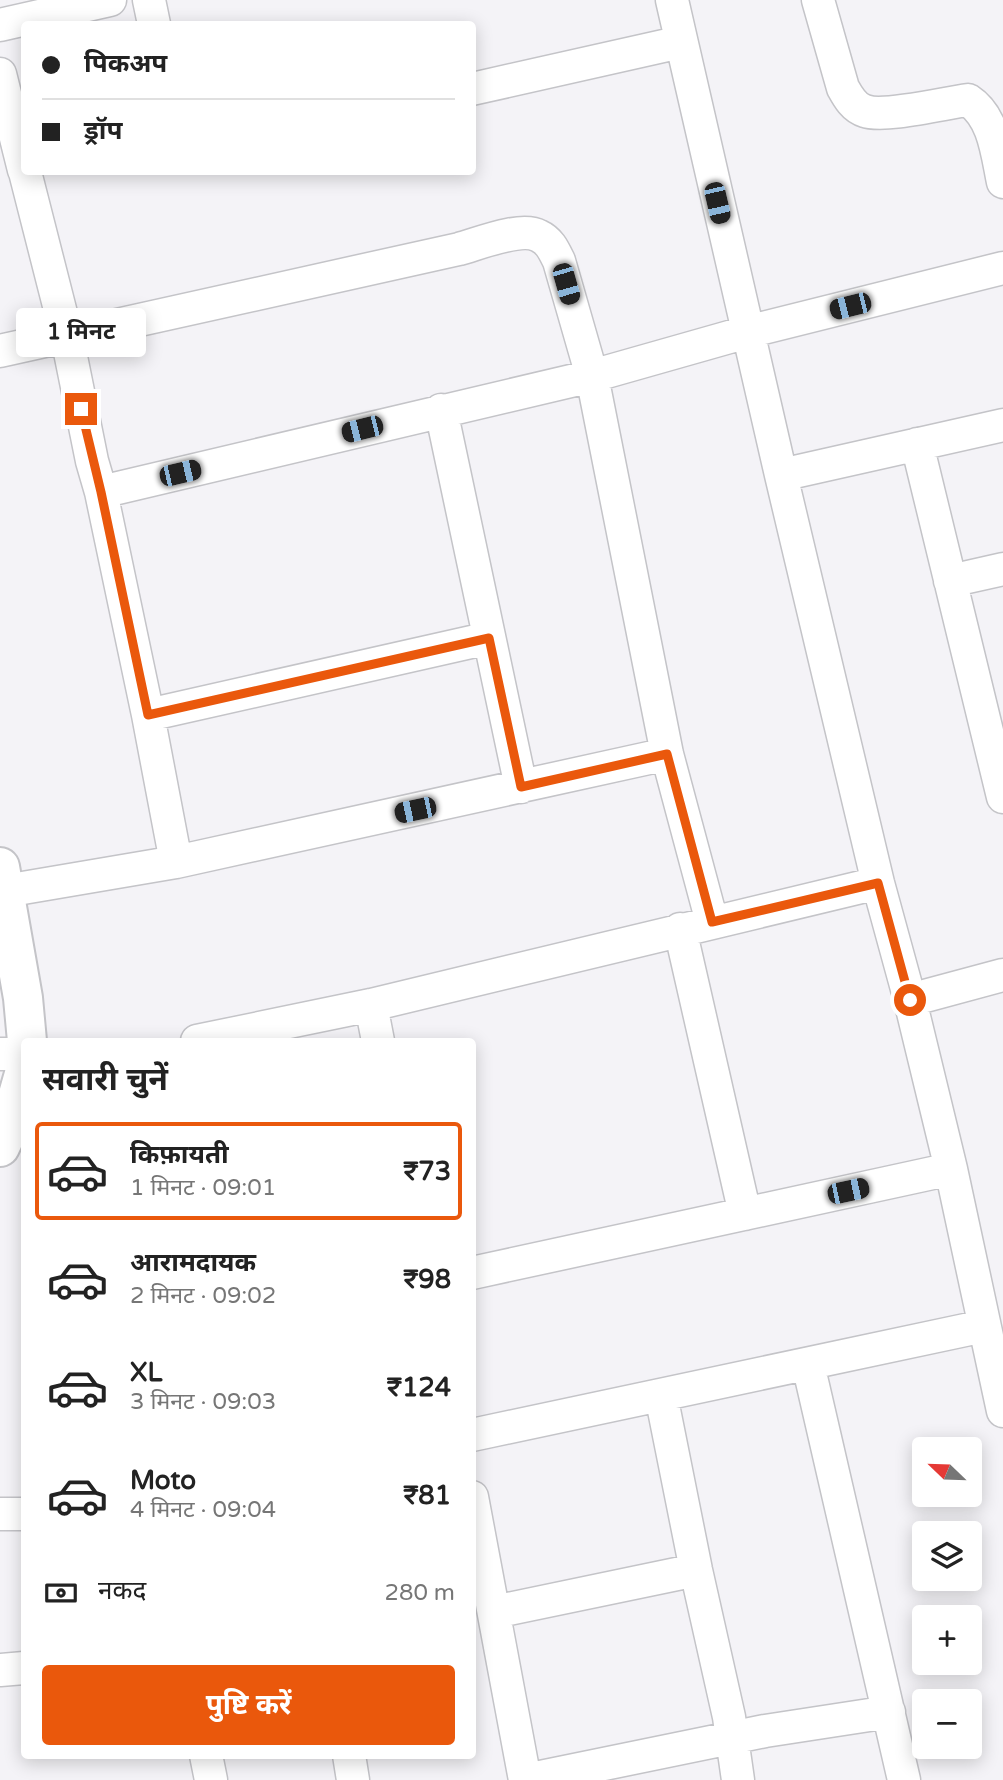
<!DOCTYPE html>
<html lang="hi">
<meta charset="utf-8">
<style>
body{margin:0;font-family:"Varela Round","Noto Sans Devanagari",sans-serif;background:#f6f6f6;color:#222;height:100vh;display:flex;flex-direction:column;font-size:26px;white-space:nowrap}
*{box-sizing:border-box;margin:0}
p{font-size:23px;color:#767676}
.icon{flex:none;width:38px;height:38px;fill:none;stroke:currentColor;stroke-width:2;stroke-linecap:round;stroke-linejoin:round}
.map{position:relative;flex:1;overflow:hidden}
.sheet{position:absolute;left:21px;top:1038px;width:455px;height:721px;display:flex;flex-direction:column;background:#fff;border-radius:7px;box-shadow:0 4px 18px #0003}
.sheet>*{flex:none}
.banner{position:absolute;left:21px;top:21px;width:455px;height:154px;border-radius:7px;box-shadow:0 4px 18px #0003;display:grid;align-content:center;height:154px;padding:0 21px;background:#fff}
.needle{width:46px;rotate:293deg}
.tools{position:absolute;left:912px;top:1437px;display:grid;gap:14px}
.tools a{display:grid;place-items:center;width:70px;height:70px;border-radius:7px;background:#fff;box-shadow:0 4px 18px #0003;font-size:35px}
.end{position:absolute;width:32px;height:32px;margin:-16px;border:9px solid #ea580c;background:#fff;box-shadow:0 0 0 4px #fff}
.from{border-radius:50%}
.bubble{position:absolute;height:49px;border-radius:7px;background:#fff;box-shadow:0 4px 18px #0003;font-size:23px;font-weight:700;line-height:49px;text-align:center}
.car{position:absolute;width:21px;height:42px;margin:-21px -10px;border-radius:9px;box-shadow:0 0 5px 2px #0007;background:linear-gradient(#222 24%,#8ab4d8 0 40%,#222 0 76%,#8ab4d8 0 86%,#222 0)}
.banner b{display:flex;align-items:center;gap:24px;height:66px;font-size:26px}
.banner b+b{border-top:2px solid #e0e0e0}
.banner i{width:18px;height:18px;background:#222}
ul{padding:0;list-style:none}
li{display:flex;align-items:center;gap:21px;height:98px;margin:0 14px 10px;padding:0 7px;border:4px solid transparent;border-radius:7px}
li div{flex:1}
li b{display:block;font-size:26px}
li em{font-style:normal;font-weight:700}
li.on{border-color:#ea580c}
li>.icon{width:63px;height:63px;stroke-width:1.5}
h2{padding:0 21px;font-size:32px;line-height:84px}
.pay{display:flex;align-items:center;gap:18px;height:77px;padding:0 21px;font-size:26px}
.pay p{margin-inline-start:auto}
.primary-button{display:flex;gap:14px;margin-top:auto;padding:14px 21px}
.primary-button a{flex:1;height:80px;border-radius:7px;background:#ea580c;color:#fff;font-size:28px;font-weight:700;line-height:80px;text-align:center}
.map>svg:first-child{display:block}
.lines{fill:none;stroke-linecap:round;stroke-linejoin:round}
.minor-casing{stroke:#c4c4c8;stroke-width:35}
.tertiary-casing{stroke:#c4c4c8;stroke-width:42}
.minor{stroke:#fff;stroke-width:32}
.tertiary{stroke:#fff;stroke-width:38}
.route{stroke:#ea580c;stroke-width:9}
</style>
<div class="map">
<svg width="1003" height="1780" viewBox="0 0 1003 1780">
<rect width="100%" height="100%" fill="#f4f3f7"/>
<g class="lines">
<defs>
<path id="minor" d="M149 0 154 24
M672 0 781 475 878 883 910 1000 951 1169 1003 1411
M818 0 843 88C848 97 854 108 865 111 884 118 945 103 968 100 994 117 997 153 1003 182
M0 25 110 0
M0 74 24 170
M472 89 681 42
M25 172 67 337 92 461 101 492 148 715 176 862
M0 351 459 249C478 244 521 226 539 236 550 241 554 251 559 261L592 376 667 754 712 922
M441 410 521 787
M917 444 1003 797
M781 475 1003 425
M101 492 592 376 747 332 1003 268
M950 581 1003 569
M148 715 489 638
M5 891 176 862 667 754
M680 929 745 1214
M910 1000 1003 975
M371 1005 378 1041
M197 1041 371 1005 878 883
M0 1054H24
M472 1273 951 1169
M808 1364 904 1780
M661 1395 696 1570 729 1717 738 1780
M472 1435 984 1326
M472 1497 525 1780
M0 1514H24
M494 1612 696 1570
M0 1670 24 1668
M206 1755 211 1780
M349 1755 353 1780
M526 1780 765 1731 889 1712"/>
<path id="tertiary" d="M0 867 23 998 27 1041
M0 1147 8 1130 24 1074"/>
</defs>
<use href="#minor" class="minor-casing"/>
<use href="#tertiary" class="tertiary-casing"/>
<use href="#minor" class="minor"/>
<use href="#tertiary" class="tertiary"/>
</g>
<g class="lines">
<path class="route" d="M81 409 101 492 148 715 489 638 521 787 667 754 712 922 878 883 910 1000"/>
</g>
</svg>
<div class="tools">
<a><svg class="needle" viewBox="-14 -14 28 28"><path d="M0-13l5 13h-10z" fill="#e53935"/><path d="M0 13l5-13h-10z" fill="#767676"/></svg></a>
<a><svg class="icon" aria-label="layers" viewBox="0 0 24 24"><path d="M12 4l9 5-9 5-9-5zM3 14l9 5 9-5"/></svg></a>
<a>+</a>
<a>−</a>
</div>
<i class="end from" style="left:910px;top:1000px"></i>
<i class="end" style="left:81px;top:409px"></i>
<div class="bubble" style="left:16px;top:308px;width:130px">1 मिनट</div>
<i class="car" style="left:717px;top:203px;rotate:167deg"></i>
<i class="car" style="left:566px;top:284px;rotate:164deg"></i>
<i class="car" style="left:850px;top:306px;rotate:256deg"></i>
<i class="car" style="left:362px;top:429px;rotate:256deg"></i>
<i class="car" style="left:180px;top:473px;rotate:77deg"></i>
<i class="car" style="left:415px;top:810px;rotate:258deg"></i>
<i class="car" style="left:848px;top:1191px;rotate:78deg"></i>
<div class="banner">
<b><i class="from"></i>पिकअप</b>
<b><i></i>ड्रॉप</b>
</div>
<section class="sheet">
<h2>सवारी चुनें</h2>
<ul>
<li class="on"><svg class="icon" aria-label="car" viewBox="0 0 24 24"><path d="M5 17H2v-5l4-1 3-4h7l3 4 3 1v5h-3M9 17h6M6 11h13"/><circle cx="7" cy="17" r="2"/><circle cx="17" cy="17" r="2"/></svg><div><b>किफ़ायती</b><p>1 मिनट · 09:01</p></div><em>₹73</em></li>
<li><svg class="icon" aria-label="car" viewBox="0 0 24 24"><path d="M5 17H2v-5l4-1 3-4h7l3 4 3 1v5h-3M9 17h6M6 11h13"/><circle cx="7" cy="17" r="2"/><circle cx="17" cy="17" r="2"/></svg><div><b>आरामदायक</b><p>2 मिनट · 09:02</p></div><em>₹98</em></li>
<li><svg class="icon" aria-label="car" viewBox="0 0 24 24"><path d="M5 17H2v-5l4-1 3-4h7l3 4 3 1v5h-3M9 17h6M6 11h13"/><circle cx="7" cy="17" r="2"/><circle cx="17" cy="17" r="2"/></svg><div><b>XL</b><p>3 मिनट · 09:03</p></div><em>₹124</em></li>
<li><svg class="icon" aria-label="car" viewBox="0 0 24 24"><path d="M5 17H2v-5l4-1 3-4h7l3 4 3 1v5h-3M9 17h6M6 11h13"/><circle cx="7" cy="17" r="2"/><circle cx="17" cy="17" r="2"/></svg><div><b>Moto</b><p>4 मिनट · 09:04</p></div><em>₹81</em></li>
</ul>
<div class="pay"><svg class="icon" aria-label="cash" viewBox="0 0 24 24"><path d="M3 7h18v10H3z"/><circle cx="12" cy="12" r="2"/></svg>नकद<p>280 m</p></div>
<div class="primary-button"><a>पुष्टि करें</a></div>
</section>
</div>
